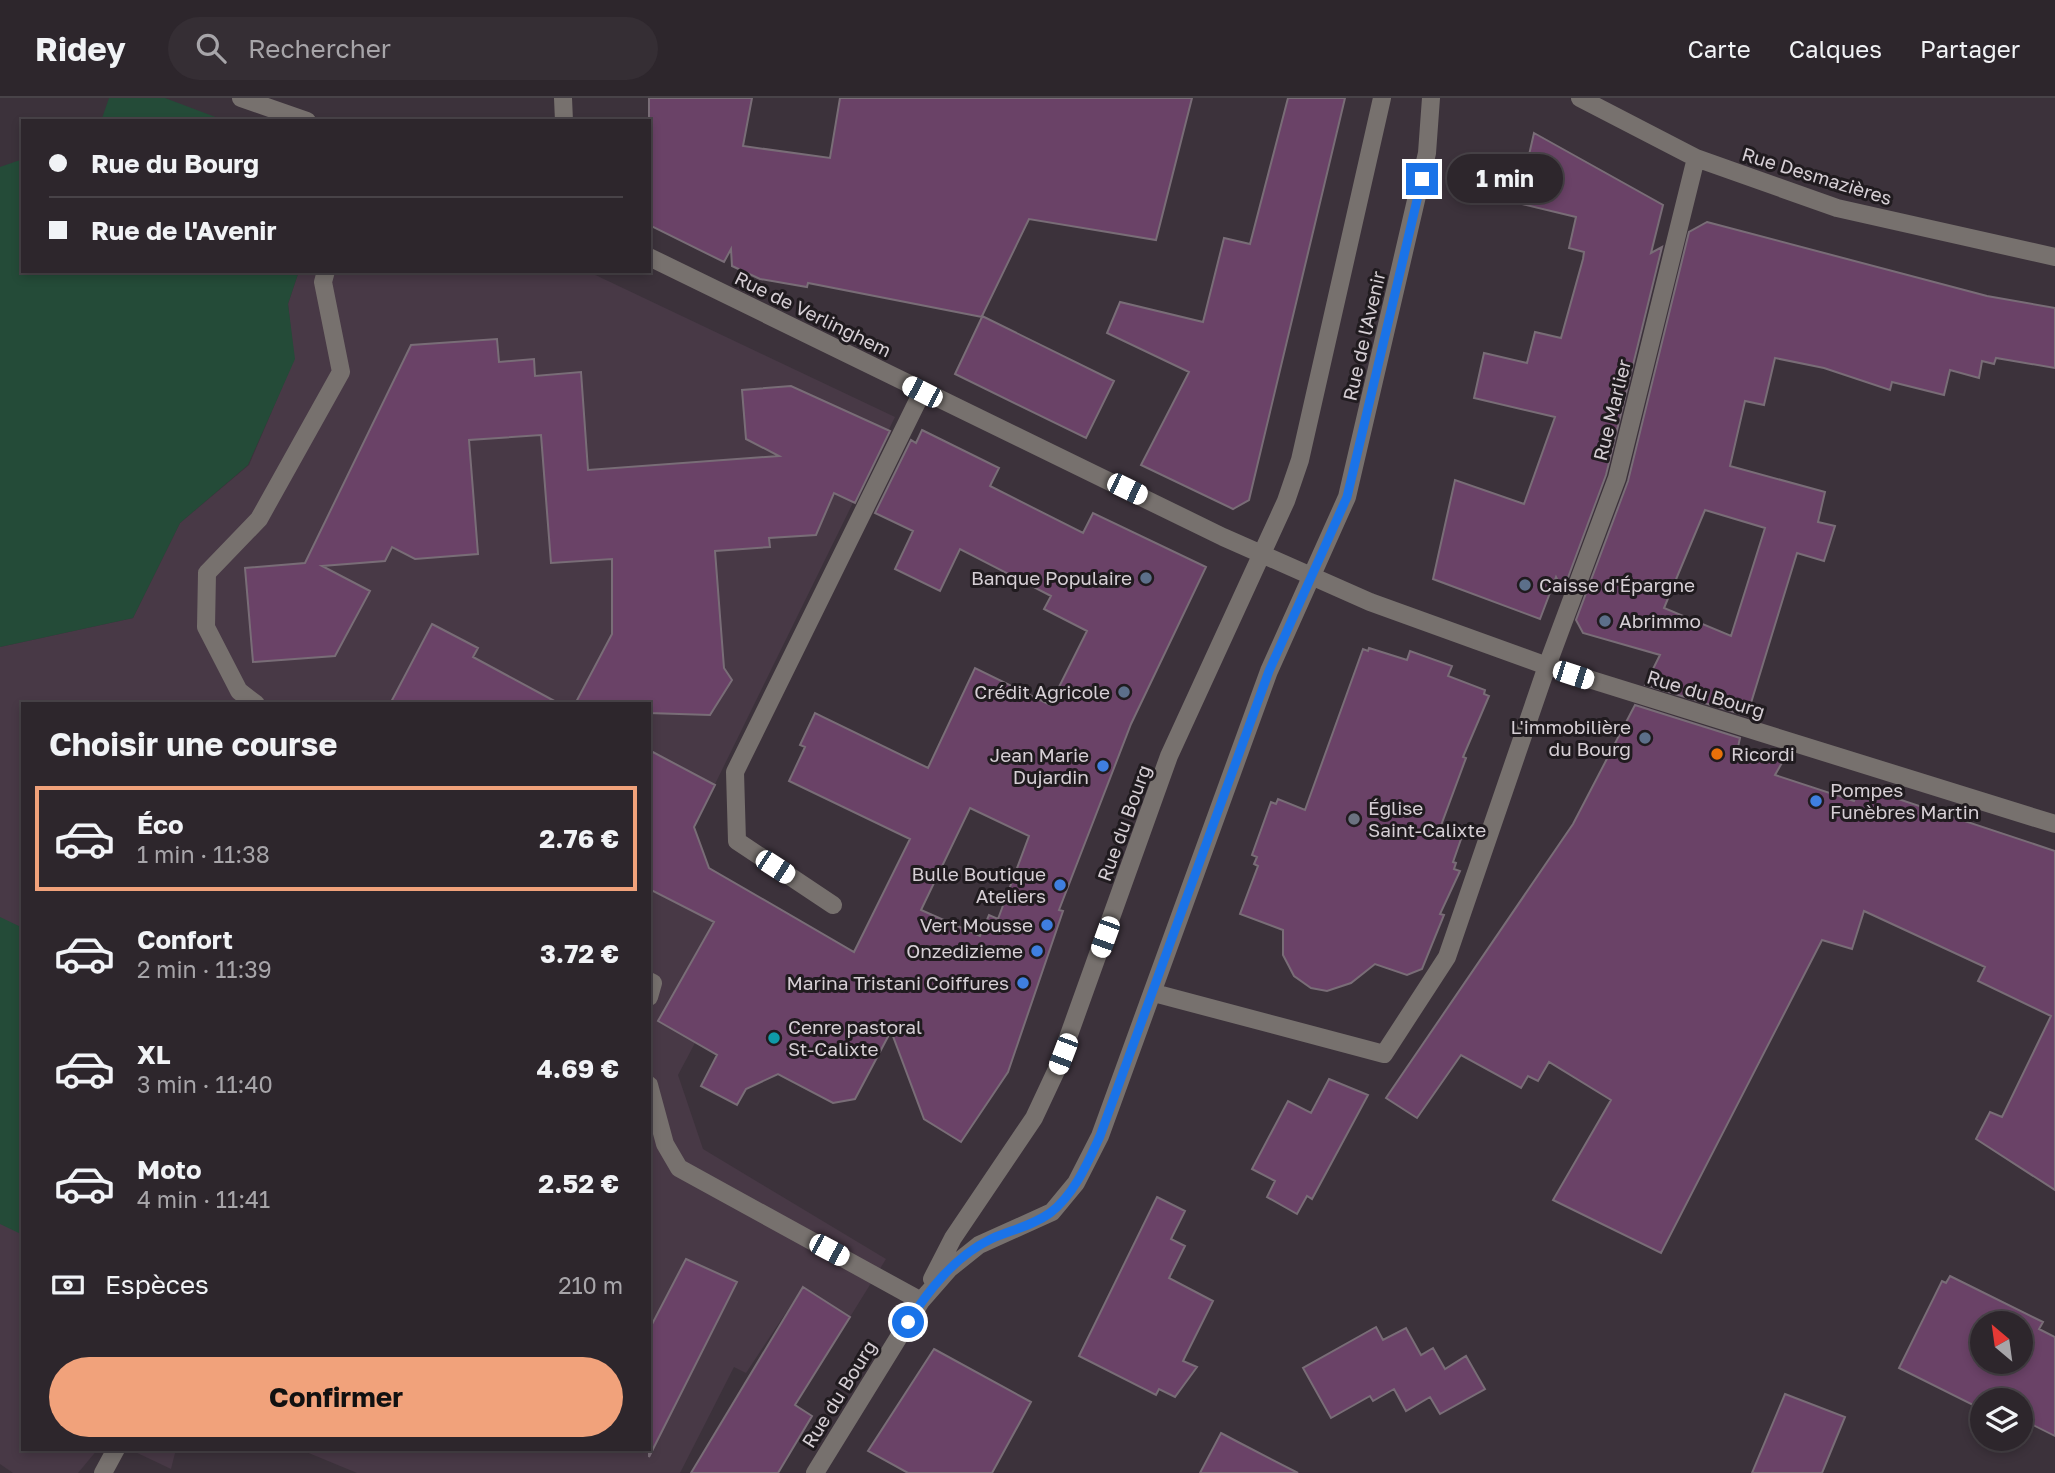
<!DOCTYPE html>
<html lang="fr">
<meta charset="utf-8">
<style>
body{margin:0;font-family:"Golos Text",sans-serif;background:#352e34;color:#f1f3f6;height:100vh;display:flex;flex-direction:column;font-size:26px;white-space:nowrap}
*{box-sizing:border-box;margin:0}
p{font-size:23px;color:#a7a5a9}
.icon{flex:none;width:38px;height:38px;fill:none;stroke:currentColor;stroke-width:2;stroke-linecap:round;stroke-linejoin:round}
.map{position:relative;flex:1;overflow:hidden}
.drawer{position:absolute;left:21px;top:604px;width:630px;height:749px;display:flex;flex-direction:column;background:#2d262c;border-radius:0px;box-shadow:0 4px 10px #0003,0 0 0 2px #484348}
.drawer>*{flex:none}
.guide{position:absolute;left:21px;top:21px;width:630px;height:154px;border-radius:0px;box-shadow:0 4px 10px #0003,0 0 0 2px #484348;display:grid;align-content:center;height:154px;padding:0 28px;background:#2d262c}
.needle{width:46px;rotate:331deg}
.controls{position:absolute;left:1970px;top:1213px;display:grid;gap:14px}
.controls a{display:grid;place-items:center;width:63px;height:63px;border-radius:50%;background:#2d262c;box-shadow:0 4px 10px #0003,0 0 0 2px #484348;font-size:35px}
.end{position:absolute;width:32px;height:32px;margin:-16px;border:9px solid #1a73e8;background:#fff;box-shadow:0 0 0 4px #fff}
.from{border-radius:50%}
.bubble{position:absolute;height:49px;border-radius:24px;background:#2d262c;box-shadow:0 4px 10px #0003,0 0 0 2px #484348;font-size:23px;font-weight:700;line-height:49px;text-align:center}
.car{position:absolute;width:21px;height:42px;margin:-21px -10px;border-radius:9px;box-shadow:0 0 5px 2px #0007;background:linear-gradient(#fff 24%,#345 0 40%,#fff 0 76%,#345 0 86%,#fff 0)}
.guide b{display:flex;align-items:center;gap:24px;height:66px;font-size:26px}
.guide b+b{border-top:2px solid #484348}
.guide i{width:18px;height:18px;background:#f1f3f6}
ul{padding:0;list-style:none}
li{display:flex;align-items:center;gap:21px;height:105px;margin:0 14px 10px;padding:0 14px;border:4px solid transparent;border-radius:0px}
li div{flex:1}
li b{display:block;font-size:26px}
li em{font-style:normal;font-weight:700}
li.selected{border-color:#f1a27b}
li>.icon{width:63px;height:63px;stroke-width:1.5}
h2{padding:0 28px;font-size:32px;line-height:84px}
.pay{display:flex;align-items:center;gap:18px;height:77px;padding:0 28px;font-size:26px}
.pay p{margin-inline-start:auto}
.button{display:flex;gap:14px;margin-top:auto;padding:14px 28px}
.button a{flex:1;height:80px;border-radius:42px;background:#f1a27b;color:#111;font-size:28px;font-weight:700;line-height:80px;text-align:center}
header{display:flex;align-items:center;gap:42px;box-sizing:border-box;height:98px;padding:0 35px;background:#2d262c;border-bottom:2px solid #484348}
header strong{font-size:33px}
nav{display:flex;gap:38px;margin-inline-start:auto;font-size:24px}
.search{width:490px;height:63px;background:#352e34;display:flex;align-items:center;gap:18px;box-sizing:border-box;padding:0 24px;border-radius:38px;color:#a7a5a9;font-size:26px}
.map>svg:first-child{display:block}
.built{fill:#483946}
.green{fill:#244b38}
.building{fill:#6a4267;stroke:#796d77;stroke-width:2;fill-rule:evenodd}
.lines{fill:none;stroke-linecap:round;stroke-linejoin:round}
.minor{stroke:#77716e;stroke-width:18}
.route{stroke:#1a73e8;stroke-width:9}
.service-dot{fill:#5c6f8a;stroke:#201b1f;stroke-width:2.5}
.food-dot{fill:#e8710a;stroke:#201b1f;stroke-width:2.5}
.shop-dot{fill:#3f7fe0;stroke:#201b1f;stroke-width:2.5}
.worship-dot{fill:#6b7280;stroke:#201b1f;stroke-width:2.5}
.culture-dot{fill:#0f9aa8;stroke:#201b1f;stroke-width:2.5}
.labels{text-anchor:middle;stroke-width:6;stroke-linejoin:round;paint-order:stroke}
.street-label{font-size:19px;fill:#d6cfd5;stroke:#201b1f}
.poi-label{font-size:19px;fill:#d6cfd5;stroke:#201b1f;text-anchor:end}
</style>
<header>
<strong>Ridey</strong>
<div class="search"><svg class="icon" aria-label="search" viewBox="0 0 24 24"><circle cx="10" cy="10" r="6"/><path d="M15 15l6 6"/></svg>Rechercher</div>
<nav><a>Carte</a><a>Calques</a><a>Partager</a></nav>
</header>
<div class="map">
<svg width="2055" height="1375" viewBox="0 0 2055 1375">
<rect width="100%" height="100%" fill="#3c323b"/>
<path class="built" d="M299 173H587L895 319 694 729 695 797 754 834 678 977 703 1051 886 1161 850 1219 803 1189 746 1275 734 1269 680 1375H357L299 1351H649V606H23V1351H98L78 1375H13L0 1366V549L133 520 180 425 249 367 294 261 288 206Z
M129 1351H176L171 1371Z"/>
<path class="green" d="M109 0H165L226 23H101Z
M23 61V173H299L288 206 295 261 248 367 180 425 133 520 0 549V69Z
M0 819 23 830V1137L0 1126Z"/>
<path class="building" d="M649 0H752L743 48 830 60 840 0H1192L1156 142 1029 121 982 218 1114 283 1086 340 955 276 982 219 808 185 807 189 760 181 732 168 731 151 724 164 649 127Z
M1288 0H1345L1249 402 1233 411 1141 367 1189 274 1107 235 1120 204 1203 224 1224 140 1250 146Z
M1534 35 1663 107 1651 155 1662 149 1606 377 1563 493 1556 479 1540 521 1433 481 1455 382 1524 406 1555 319 1474 300 1484 255 1527 265 1535 234 1561 240 1583 161 1584 154 1569 150 1576 119 1518 105Z
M1707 124 1987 198 2055 210V270L1996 260 1994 266 1982 263 1979 280 1950 272 1944 297 1892 284 1890 292 1824 270 1775 260 1764 307 1745 303 1730 368 1825 394 1818 424 1835 428 1824 463 1797 455 1747 618 1645 587 1660 557 1583 535 1576 522 1628 383 1689 134ZM1705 412 1765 430 1731 538 1664 510Z
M497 241 499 264 534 261 535 278 581 274 588 372 779 358 746 341 742 292 791 288 890 333 855 405 834 395 816 437 769 440 770 449 715 453 724 570 732 582 710 617 649 615V606H575L612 536V461L551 465 541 337 469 342 478 456 415 461 392 449 385 463 322 468 370 493 335 558 253 564 245 470 305 465 411 247Z
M922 332 999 370 990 388 1083 435 1093 415 1206 469 1131 626 1059 812 1063 813 1008 974 961 1044 924 1021 891 933 855 1001 833 1005 778 976 746 991 737 1007 701 988 717 957 658 923 714 824 649 791V652L715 687 694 729 709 770 854 854 910 741 789 683 805 649 800 647 815 615 928 670 975 570 1050 607 1087 533 1044 511 1051 498 960 451 940 493 895 471 913 433 875 415 911 342 916 345ZM970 710 1029 738 998 821 989 817 980 838 921 812Z
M432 526 478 550 473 559 560 606H390Z
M1369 550 1407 562 1410 553 1452 568 1448 578 1485 592 1484 596 1489 598 1463 659 1466 660 1439 733 1461 741 1453 764 1456 765 1454 771 1460 773 1440 816 1444 817 1422 871 1407 877 1375 866 1351 885 1327 893 1311 890 1294 878 1283 857V832L1240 816 1258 768 1254 766 1257 759 1252 757 1271 704 1276 706 1278 701 1305 712 1363 551 1368 553Z
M1635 607 1740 640 1738 649 1783 663 1775 677 1854 703 1859 688 2055 753V1092L1976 1041 1990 1014 2002 1019 2051 918 1978 883 1985 869 1864 813 1852 851 1822 842 1661 1155 1553 1102 1611 1002 1549 964 1538 983 1528 978 1521 990 1461 957 1417 1020 1386 1000 1573 726Z
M1329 981 1368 997 1312 1101 1307 1098 1297 1116 1267 1099 1275 1083 1252 1071 1288 1003 1311 1015Z
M1157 1099 1185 1113 1171 1141 1185 1148 1169 1180 1213 1203 1183 1263 1197 1269 1175 1299 1159 1291 1156 1297 1079 1258Z
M686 1161 737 1184 649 1359V1232Z
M1950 1178 2043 1224 2039 1231 2055 1239V1338L2021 1321V1302H1983V1312L1899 1270 1942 1183 1946 1185ZM1983 1225H2021V1264H1983Z
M803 1189 850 1219 795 1307 812 1318 778 1375H691Z
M1376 1229 1383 1242 1406 1230 1421 1257 1433 1250 1445 1271 1466 1258 1485 1291 1440 1316 1430 1299 1406 1313 1394 1291 1373 1303 1370 1298 1331 1320 1303 1270Z
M934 1251 1031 1304 992 1375H908L868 1353Z
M1785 1296 1845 1319 1822 1375H1752Z
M1221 1335 1238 1344 1298 1375H1200Z"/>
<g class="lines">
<path class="minor" d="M241 0 307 23
M563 0 564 23
M1580 0 1696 60 1837 110 2055 159
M649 159 1223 439 1370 504 1547 568 2055 726
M256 606 239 593 206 529 207 475 259 421 341 274 323 184 326 173
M833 807 737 743 735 674 922 294
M649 883 653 885 649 899
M1154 895 1384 956 1447 859 1547 568 1617 380 1696 60
M649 987 665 1046 679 1070 921 1203
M932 1181 953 1140 1034 1020 1056 973 1169 658 1286 403 1300 362 1382 0
M103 1375 116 1351
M815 1375 921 1203 949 1171 979 1147 1052 1114 1076 1085 1100 1038 1269 573 1347 399 1427 55 1431 0"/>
</g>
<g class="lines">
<path class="route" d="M908 1224C929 1192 955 1158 991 1141 1011 1132 1032 1128 1050 1115 1074 1097 1088 1064 1100 1038L1269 573 1347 399 1422 81"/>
</g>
<g class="service-dot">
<circle cx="1146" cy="480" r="7"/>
<circle cx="1525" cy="487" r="7"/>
<circle cx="1605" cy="523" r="7"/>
<circle cx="1124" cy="594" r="7"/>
<circle cx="1645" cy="640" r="7"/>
</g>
<circle class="food-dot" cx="1717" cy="656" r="7"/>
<g class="shop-dot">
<circle cx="1103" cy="668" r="7"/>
<circle cx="1816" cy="703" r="7"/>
<circle cx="1060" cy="787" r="7"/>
<circle cx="1047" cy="827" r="7"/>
<circle cx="1037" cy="853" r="7"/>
<circle cx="1023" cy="885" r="7"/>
</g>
<circle class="worship-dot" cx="1354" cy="721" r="7"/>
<circle class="culture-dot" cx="774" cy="940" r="7"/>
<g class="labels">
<g class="street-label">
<text transform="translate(1817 78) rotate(17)" y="7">Rue Desmazières</text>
<text transform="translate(813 216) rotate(26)" y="7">Rue de Verlinghem</text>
<text transform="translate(1364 238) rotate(-77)" y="7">Rue de l'Avenir</text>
<text transform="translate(1612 312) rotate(-76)" y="7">Rue Marlier</text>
<text transform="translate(1706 596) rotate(17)" y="7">Rue du Bourg</text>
<text transform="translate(1124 725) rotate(-70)" y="7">Rue du Bourg</text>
<text transform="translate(839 1296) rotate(-58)" y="7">Rue du Bourg</text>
</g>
<g class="poi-label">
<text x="1132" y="487">Banque Populaire</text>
<text x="1539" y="494" text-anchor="start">Caisse d'Épargne</text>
<text x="1619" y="530" text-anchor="start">Abrimmo</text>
<text x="1110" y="601">Crédit Agricole</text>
<text x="1631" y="636">L'immobilière<tspan x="1631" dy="22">du Bourg</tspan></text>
<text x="1731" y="663" text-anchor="start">Ricordi</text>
<text x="1089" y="664">Jean Marie<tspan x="1089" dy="22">Dujardin</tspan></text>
<text x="1830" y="699" text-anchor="start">Pompes<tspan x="1830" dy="22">Funèbres Martin</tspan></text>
<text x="1368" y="717" text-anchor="start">Église<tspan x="1368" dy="22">Saint-Calixte</tspan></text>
<text x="1046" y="783">Bulle Boutique<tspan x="1046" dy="22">Ateliers</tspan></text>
<text x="1033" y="834">Vert Mousse</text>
<text x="1023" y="860">Onzedizieme</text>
<text x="1009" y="892">Marina Tristani Coiffures</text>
<text x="788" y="936" text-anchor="start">Cenre pastoral<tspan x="788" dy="22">St-Calixte</tspan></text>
</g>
</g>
</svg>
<div class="controls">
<a><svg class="needle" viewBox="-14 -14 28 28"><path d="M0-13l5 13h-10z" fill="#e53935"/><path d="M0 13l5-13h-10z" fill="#a7a5a9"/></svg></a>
<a><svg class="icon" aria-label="layers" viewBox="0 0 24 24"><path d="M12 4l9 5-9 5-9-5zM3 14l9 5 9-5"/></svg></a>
</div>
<i class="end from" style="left:908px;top:1224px"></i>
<i class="end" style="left:1422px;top:81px"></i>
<div class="bubble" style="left:1447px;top:56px;width:116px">1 min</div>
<i class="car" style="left:922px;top:294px;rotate:297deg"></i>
<i class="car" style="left:1127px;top:391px;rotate:116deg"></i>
<i class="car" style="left:1573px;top:577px;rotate:108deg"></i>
<i class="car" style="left:775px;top:769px;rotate:123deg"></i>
<i class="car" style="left:1105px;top:839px;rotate:200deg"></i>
<i class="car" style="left:1063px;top:956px;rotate:201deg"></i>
<i class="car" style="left:829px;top:1152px;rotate:118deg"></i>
<div class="guide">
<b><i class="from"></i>Rue du Bourg</b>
<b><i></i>Rue de l'Avenir</b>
</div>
<section class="drawer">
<h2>Choisir une course</h2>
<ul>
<li class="selected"><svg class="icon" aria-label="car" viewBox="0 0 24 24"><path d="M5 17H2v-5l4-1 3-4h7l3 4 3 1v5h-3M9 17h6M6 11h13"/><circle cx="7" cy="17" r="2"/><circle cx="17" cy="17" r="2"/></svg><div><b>Éco</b><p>1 min · 11:38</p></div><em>2.76 €</em></li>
<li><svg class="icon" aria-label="car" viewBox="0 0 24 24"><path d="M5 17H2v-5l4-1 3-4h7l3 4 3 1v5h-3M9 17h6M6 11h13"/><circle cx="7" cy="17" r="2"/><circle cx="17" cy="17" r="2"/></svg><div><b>Confort</b><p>2 min · 11:39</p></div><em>3.72 €</em></li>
<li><svg class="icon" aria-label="car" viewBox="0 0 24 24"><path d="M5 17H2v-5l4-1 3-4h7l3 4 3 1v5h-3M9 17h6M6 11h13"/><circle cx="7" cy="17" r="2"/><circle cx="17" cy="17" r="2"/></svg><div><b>XL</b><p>3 min · 11:40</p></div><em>4.69 €</em></li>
<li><svg class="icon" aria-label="car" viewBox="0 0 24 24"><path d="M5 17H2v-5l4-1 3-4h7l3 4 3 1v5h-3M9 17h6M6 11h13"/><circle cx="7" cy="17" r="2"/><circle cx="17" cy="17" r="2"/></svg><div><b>Moto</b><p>4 min · 11:41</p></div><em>2.52 €</em></li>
</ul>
<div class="pay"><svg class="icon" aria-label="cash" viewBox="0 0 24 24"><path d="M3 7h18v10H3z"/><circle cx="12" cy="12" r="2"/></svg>Espèces<p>210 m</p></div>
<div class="button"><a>Confirmer</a></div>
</section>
</div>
